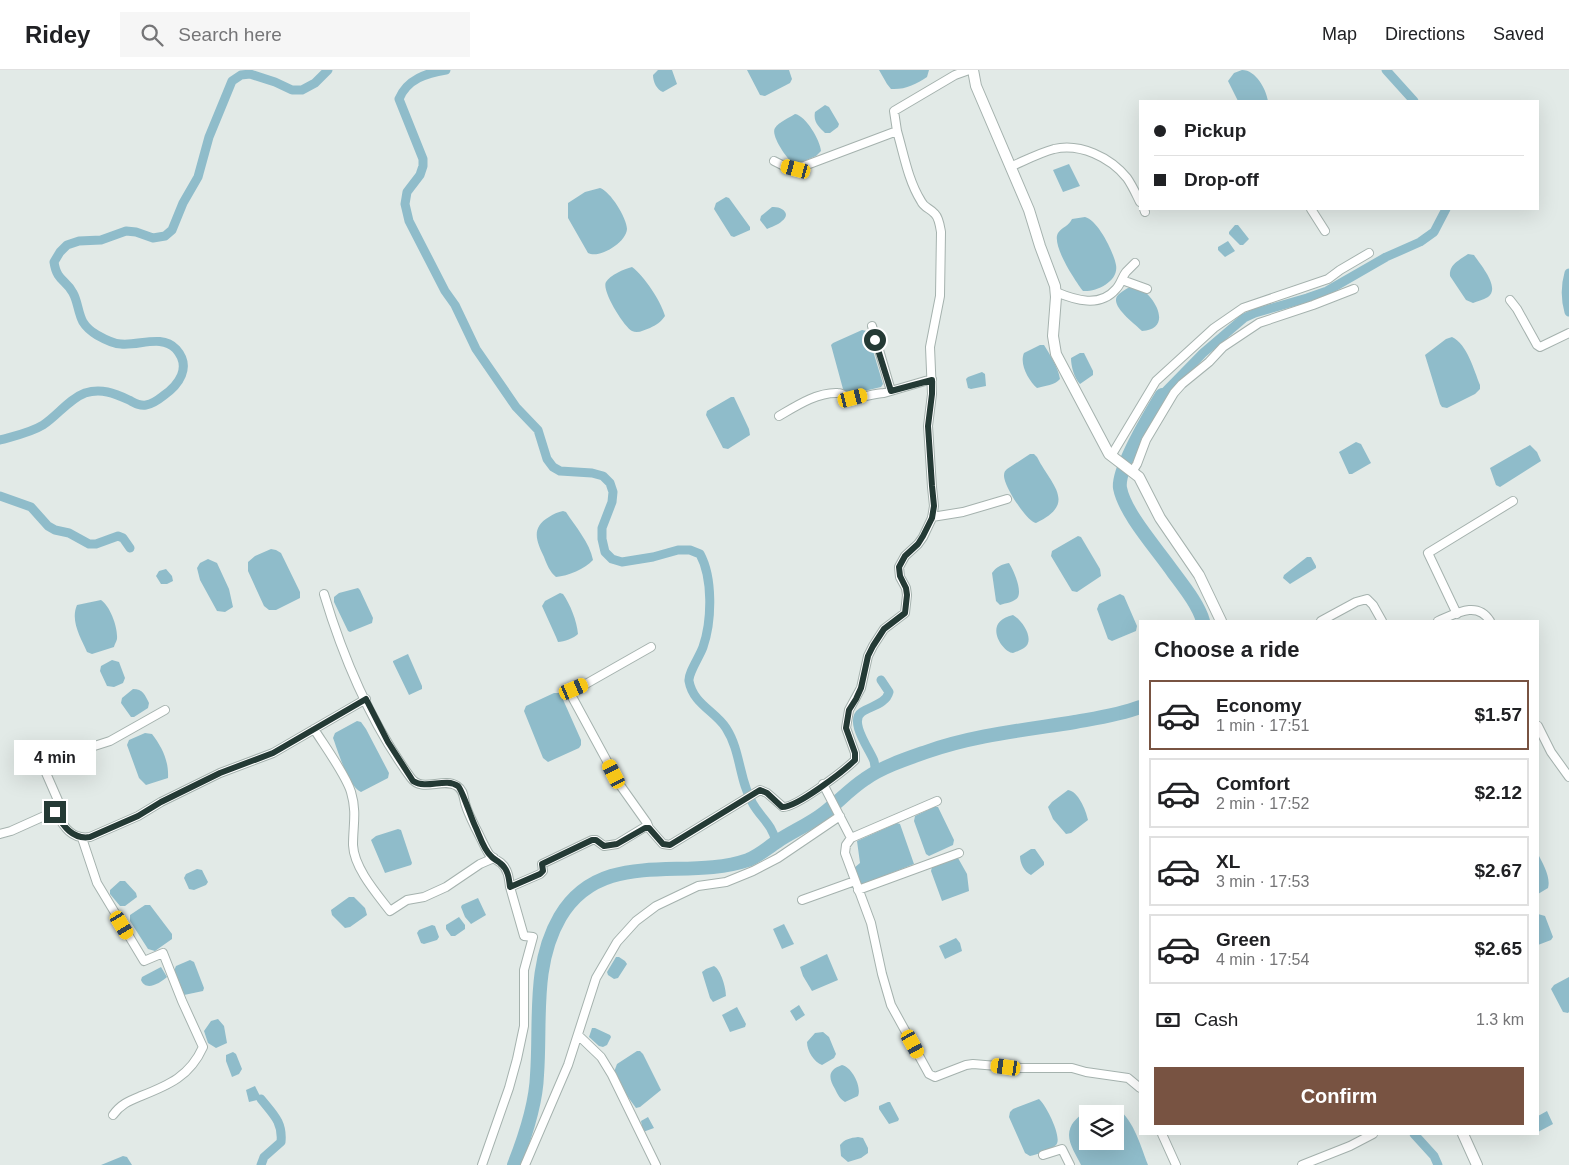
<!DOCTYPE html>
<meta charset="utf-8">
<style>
body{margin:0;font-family:Helvetica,sans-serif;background:#f6f6f6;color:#202124;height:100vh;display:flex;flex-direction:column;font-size:19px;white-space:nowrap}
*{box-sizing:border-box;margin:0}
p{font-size:16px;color:#757577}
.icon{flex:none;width:28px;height:28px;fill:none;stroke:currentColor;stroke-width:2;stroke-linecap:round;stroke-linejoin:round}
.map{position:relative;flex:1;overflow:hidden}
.side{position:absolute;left:1139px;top:550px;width:400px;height:515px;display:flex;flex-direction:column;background:#fff;border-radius:0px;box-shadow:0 5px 20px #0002}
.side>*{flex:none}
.banner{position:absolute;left:1139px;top:30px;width:400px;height:110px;border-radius:0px;box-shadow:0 5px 20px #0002;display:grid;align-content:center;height:110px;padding:0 15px;background:#fff}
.buttons{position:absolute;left:1079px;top:1035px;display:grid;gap:10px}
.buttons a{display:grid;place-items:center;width:45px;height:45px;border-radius:0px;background:#fff;box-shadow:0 5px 20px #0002;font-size:25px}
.end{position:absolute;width:22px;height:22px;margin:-11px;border:6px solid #243a35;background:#fff;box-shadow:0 0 0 2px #fff}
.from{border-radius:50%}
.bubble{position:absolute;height:35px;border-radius:0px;background:#fff;box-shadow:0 5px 20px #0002;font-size:16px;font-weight:600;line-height:35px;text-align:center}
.car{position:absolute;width:15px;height:30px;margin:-15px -8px;border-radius:6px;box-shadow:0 0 4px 1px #0007;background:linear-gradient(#f5c518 24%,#345 0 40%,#f5c518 0 76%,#345 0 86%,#f5c518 0)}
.banner b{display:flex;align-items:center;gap:18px;height:48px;font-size:19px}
.banner b+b{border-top:1px solid #e0e0e0}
.banner i{width:12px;height:12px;background:#202124}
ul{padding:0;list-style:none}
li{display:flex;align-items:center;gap:15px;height:70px;margin:0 10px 8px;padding:0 5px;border:2px solid #e0e0e0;border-radius:0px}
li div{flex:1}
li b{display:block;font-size:19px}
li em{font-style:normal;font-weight:600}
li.current{border-color:#785342}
li>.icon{width:45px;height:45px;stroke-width:1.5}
h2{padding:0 15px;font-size:22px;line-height:60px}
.pay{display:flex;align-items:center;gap:12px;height:55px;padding:0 15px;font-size:19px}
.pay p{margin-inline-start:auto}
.button{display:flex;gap:10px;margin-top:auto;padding:10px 15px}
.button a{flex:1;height:58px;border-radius:0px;background:#785342;color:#fff;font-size:20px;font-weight:600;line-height:58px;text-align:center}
header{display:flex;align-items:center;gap:30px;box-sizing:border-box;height:70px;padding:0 25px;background:#fff;border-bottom:1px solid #e0e0e0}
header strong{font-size:24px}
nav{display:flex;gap:28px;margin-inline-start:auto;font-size:18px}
.search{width:350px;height:45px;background:#f6f6f6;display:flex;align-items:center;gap:12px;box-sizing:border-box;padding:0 18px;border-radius:0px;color:#757577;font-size:19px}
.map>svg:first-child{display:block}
.water{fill:#8fbcca;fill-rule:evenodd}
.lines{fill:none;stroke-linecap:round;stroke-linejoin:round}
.canal{stroke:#8fbcca;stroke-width:9}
.river{stroke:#8fbcca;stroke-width:14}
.minor-casing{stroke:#a5b2ae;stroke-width:10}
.tertiary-casing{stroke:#a5b2ae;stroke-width:12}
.minor{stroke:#fff;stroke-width:8}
.tertiary{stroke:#fff;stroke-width:10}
.route{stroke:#243a35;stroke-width:6}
</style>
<header>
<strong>Ridey</strong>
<div class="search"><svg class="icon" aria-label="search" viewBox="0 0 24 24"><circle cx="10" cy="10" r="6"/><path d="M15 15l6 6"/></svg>Search here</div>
<nav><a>Map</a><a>Directions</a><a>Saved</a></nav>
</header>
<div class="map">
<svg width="1569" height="1095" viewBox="0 0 1569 1095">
<rect width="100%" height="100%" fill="#e2eae7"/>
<path class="water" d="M658 0H672L677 14 663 22C657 20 653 12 653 5Z
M747 0H789L792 9 790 13 765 26 760 25Z
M879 0H929L927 7C916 14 905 20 891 19L887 14Z
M1242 0C1256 0 1266 19 1268 31H1238L1228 11 1234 3Z
M825 35 829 37 839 54 838 57 830 63H825C819 57 813 52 815 42Z
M795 44C806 46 820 70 821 81L816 86 795 95C788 91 770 65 775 58 779 52 789 48 795 44Z
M1069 94 1080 116 1063 122 1053 100Z
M600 118C610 121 627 148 627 159 626 173 599 189 588 183L568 148V133L585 122Z
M726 127 729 128 750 157V160L734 167 731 166 714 139 716 133Z
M772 137C781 136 792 143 782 151 778 155 771 157 767 159L760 150 761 146Z
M1085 147C1098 150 1114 183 1116 195 1119 211 1097 222 1083 221 1076 212 1051 175 1058 163 1062 157 1069 156 1072 149Z
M1235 155H1238L1249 169 1243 175H1240L1229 164V162Z
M1228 171 1235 181 1225 187 1218 180V177Z
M1468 184 1474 185C1480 194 1501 218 1488 227 1483 230 1477 231 1473 233L1466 230 1450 206C1449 194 1460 190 1468 184Z
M632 197C644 206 661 231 665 246 661 252 656 255 650 258 644 260 638 264 632 261 624 257 601 220 606 212 610 205 624 199 632 197Z
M1134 216C1152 220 1176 259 1142 261 1134 253 1107 234 1119 224 1124 220 1128 217 1134 216Z
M862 260 867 261 883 314 881 317 848 325 843 319 831 275 833 273Z
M1452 267C1467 274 1474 300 1480 315V319L1475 324 1447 338 1442 337 1440 334 1425 285 1446 269Z
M1040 275H1044C1050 285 1058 297 1060 309 1055 315 1045 316 1037 318 1029 311 1019 294 1024 283Z
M1080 283H1084L1093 301V305L1080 314C1074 308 1071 296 1071 288Z
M982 302 985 304 986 316 971 319 968 318 966 309 968 307Z
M731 327H734L749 359 750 365 728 379 723 378 706 345 707 341Z
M1356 372 1361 374 1371 393 1352 404H1349L1339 382Z
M1530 375 1537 382 1541 391 1500 417 1496 415 1490 398Z
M1030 384H1034L1037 387C1051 415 1078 433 1036 453 1026 451 1004 416 1004 406 1004 402 1005 401 1007 399Z
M563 441 566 442C575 456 590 473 593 490 585 499 568 506 556 507 550 502 547 495 544 487 537 472 530 458 549 447 553 444 558 442 563 441Z
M1078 466 1081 467 1100 499 1101 506 1077 522 1072 521 1051 486 1052 481Z
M271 479 276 480 281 483 300 522V528L276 540H269L264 536 248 501V492L255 486Z
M1307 487H1311L1316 496V498L1290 514 1283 508 1284 505Z
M208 489 217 493 229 519 233 537 225 542 217 541 200 510 197 498 200 493Z
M1009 493C1013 499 1022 519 1018 527 1015 532 1006 533 1000 535L996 531 992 503C996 497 1002 494 1009 493Z
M166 499 172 506 173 511 167 514H161L156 506 159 501Z
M358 518 360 520 373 548 372 553 350 562 348 561 334 532V527L339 523Z
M560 523 563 524C570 534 577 551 578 564 574 568 564 572 558 572L556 567 542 536 545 531Z
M1120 524 1124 526 1137 556 1136 561 1112 571 1108 569 1097 539 1099 534Z
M101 530C110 536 118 557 117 569 117 570 114 576 114 577L92 584 87 582C81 568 70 551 77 535Z
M1013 545C1022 550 1036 570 1024 578 1021 580 1016 582 1013 583 1003 583 981 552 1013 545Z
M408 584 422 616V619L409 625 393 592V591Z
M112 590 119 592 125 608 123 613 114 617 107 616 100 601 101 596Z
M133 619C143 619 145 625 149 633L148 638 134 647H131L121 633 122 628Z
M554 623H559L561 625 581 670V675L579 678 548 692 543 688 524 641 526 636Z
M357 651 361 652 366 659 389 703 388 708 361 722C348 716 338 681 333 668L335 663Z
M145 663 152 664C162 677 169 691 168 708L146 715 139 708 127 675 129 670Z
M1068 720C1078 721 1086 740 1088 750L1071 763 1066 764 1053 749 1048 737 1052 732Z
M934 737H938L954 770 953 775 929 786 926 784 914 751 915 746Z
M897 753 900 754 914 794 861 815 854 798 860 793 857 771Z
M398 759 401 760 412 793 411 795 385 803 371 770 376 766Z
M1031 779H1035L1044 792V795L1031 805C1024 802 1020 793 1020 786Z
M1538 784C1543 794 1551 807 1548 818L1538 824Z
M956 787 958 788 967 804 969 821 942 831 931 801 932 797Z
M197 799 202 800 208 812 206 815 194 820 189 819 184 808 186 804Z
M120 811H125L136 823 137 827 125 836H120L110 824V820Z
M349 827H354L365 838 367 845 350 857 345 858 332 845 331 840Z
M478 828 486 845 471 854 465 847 461 837 462 835Z
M145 835H150L172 864V869L155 881 148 879 130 851V845Z
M1538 844 1545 846 1553 867 1551 870 1538 875Z
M459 847 465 855V859L455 866H451L446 859V855Z
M784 854 794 874 782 879 773 859Z
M432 855 435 856 439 867 437 870 424 874 421 873 417 863 419 860Z
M956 868 960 873 962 881 945 889 939 876Z
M827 884 838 910 812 921 803 906 800 897Z
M616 887H619L625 891 627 894 618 908 614 909 608 905 607 902Z
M190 890 194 892 204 918 203 921 184 925C180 917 171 905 176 896Z
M714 896C721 900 726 918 726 926L713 932 710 928 702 902 706 899Z
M161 897 167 907C160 913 146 922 141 910L142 907Z
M1569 907V942L1568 943 1563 942 1551 919 1554 915Z
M799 935 805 945 796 951 790 941Z
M737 937 746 954 745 957 730 962 722 945Z
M218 949 224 956 227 973 216 978 208 973 204 961 211 951Z
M592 958H595L610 965 611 967 607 975 603 977 599 976 589 967Z
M823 962 829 967 836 984 834 988 822 995C814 992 807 981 807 972L815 963Z
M637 981H640L643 984 661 1020 640 1037 636 1038 625 1023 614 1002 617 994Z
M233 982 236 984 242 999 239 1004 232 1007 226 991V985Z
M842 995C852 997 862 1017 858 1026L845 1032C840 1029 838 1025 835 1019 828 1007 828 1000 842 995Z
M255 1016 260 1026 257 1030 249 1032 246 1020Z
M1039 1029C1046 1035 1063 1068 1056 1075 1050 1081 1038 1084 1030 1086L1025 1083 1009 1047 1010 1042 1013 1039Z
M888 1032H890L899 1049 898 1051 889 1054 879 1039V1036Z
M1113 1035C1133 1047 1140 1074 1148 1095H1081C1077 1086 1069 1075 1069 1065 1070 1044 1096 1037 1113 1035ZM1088 1044H1115V1071H1088Z
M1547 1041 1553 1054 1538 1062V1046Z
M648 1047 654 1058 643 1062 641 1051Z
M858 1067 863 1068 868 1078V1083L861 1088 848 1092 841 1086 840 1075C845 1069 850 1068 858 1067Z
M123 1086 127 1087 132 1095H101Z"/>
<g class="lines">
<path class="canal" d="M446 0C427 3 407 9 399 29L423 89V96L420 105 407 122 405 134 409 151 445 221 455 235 476 279 516 337 538 360 547 389 553 397 560 401 592 403 603 406 610 413 613 422 612 432 602 458V469L605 482 612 489 622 492 653 487 678 480H690L700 484C713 508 712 551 703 577 700 586 688 603 689 611 693 634 715 641 726 658 741 681 739 711 753 734 761 748 772 754 776 772
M1386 0 1414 31
M1569 203C1565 217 1565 228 1569 242
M1162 325 1203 283 1244 248 1255 243 1307 228 1327 221 1386 187 1420 172 1434 162 1446 139
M0 370C14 366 30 363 43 355 57 346 69 329 85 323 101 318 114 323 129 330 135 333 139 336 146 335 153 334 158 330 163 326 179 315 192 297 176 279 162 264 139 276 121 274 113 274 104 269 97 265 92 262 86 257 83 252 78 243 78 232 73 223 66 209 57 212 54 192L60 182 67 175 79 171 101 170 126 161 136 162 153 168 165 166 172 160 183 133 198 107 209 67 232 11 241 5 250 4 275 12 292 20H302L315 13 328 0
M0 426 31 437 48 456 55 460 69 463 89 474H96L118 466 123 468 130 478
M876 703C875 699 875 695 874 691 870 680 848 651 862 642 871 636 886 634 889 622L881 610
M261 1029C273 1044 283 1052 281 1072L264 1087 261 1095
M1414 1064 1434 1086 1438 1095"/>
<path class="river" d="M1162 325C1151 343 1117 399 1120 418 1125 444 1158 480 1173 502 1184 517 1198 534 1203 551
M514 1095C525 1067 536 1035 537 1005 541 952 532 895 560 847 602 776 684 812 748 790 760 785 767 778 778 771 793 761 810 754 824 743 838 732 850 719 865 709 882 697 906 689 926 682 974 665 1025 660 1075 652 1097 648 1119 645 1140 637"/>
<defs>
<path id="minor" d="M897 61 894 41 955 5 969 0
M1010 97C1024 91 1039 83 1054 79 1080 73 1110 87 1127 108 1132 115 1136 124 1140 132
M1144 139 1145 142
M1311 139 1325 161
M1122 210 1147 219
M1056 222C1075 230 1100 238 1116 219 1121 214 1122 207 1126 202 1129 199 1132 196 1135 193
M1510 230 1517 239 1537 275 1540 277 1569 263
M872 256 891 321
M779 346C796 336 817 322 838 323 843 323 847 328 852 328 860 329 874 323 884 323L932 309
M1111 386 1156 311 1214 258 1243 238 1328 209 1340 200 1369 183
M1132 402 1137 394 1146 370 1174 323 1182 314 1209 292 1223 277 1259 253 1313 235 1354 219
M932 447 963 442 1007 429
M324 524C343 587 372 655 411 708 422 723 443 707 457 716 465 721 463 729 466 736 468 743 472 750 475 757 480 766 484 776 489 784 492 788 497 790 501 793 508 799 509 808 510 817
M1457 544 1428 483 1513 431
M1321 551 1356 532 1367 529 1373 535 1382 551
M1438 551C1455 544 1477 530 1490 551
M1538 656 1551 682 1569 707
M314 659C324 675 346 705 351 722 357 742 353 755 353 775 354 798 377 824 390 841L407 830 424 827 446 817 480 794 494 788
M823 714 851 768 846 775 845 783 871 853 882 904 891 935 929 1004 935 1007 966 995 973 994 1021 998H1072L1086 1002 1128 1008 1140 1018
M55 742C64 757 72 770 90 767L138 746 161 732 220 703 273 683 366 629
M649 758 647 753 620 715 570 623 651 577
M0 764 11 761 60 739V735L46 703 49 696 60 687 110 671 165 640
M82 768 97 813 144 891 163 883 182 931 203 977C190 1006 169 1015 141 1026 129 1031 121 1034 113 1045
M851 768 937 731
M858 820 959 783
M802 830 855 811
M578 965 601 987 612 1005 656 1095
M1162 1064 1176 1095
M1043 1085 1062 1079 1070 1095
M482 1095 509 1018 517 989 524 956V900L533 867 524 866 510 817 540 804 543 801 542 794 592 770H596L604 776 617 774 645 757 649 758 663 774 670 775 760 720 767 723 783 737C795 738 844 701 855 690V683L846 658 849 640 861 618 868 586 873 576 884 559 905 543 907 525 906 518 900 507 899 497 905 486 918 474 923 467 932 448 934 436 932 417 928 356 932 324 930 277 940 226 941 162C940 156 939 148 935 144 930 138 924 138 921 131 908 110 904 85 897 61L796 99 784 96 774 91
M525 1095 568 995 596 908 617 872 636 851 656 836 698 816 726 812 753 801 778 788 840 746
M1302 1095 1350 1076 1373 1064"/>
<path id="tertiary" d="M973 0 976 16 1029 140 1040 176 1055 216 1056 227 1053 266 1056 284 1109 384 1139 407 1160 448 1199 505 1221 551
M1463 1064 1477 1095"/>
</defs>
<use href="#minor" class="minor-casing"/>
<use href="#tertiary" class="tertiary-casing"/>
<use href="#minor" class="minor"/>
<use href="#tertiary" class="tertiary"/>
</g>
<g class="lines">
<path class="route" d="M55 742C63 756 73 770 90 767L138 746 161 732 220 703 273 683 366 629 388 672 413 711C427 720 445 707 458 716 462 719 472 751 476 758 480 767 484 780 491 786 493 789 497 790 500 793 508 799 509 808 510 817L540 804 543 801 542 794 592 770H596L604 776 617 774 645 758H649L663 774 670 775 760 720 767 723 782 737C796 738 844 701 855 690V683L846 658 849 640 856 629 861 618 868 586 873 576 884 559 905 543 907 525 906 518 900 506 899 497 905 486 918 474 923 466 932 448 934 436 932 416 928 356 932 324V310L891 321 875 270"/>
</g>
</svg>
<div class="buttons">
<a><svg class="icon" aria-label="layers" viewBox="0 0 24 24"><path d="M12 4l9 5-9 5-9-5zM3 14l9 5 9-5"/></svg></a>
</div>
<i class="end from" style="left:875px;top:270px"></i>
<i class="end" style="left:55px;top:742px"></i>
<div class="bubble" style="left:14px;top:670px;width:82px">4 min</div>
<i class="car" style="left:796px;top:99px;rotate:285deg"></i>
<i class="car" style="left:853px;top:328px;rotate:76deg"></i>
<i class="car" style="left:574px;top:619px;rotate:67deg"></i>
<i class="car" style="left:614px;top:704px;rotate:333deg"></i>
<i class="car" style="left:122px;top:855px;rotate:149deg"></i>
<i class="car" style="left:913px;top:974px;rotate:151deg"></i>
<i class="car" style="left:1006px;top:997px;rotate:278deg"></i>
<div class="banner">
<b><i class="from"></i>Pickup</b>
<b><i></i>Drop-off</b>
</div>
<section class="side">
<h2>Choose a ride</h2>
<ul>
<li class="current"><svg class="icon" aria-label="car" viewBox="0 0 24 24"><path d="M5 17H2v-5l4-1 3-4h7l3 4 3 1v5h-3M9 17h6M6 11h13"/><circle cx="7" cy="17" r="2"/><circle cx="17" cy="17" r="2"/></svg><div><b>Economy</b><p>1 min · 17:51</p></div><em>$1.57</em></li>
<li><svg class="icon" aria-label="car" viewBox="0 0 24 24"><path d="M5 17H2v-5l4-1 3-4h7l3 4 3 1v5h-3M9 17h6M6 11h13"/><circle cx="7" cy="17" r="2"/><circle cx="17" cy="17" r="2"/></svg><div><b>Comfort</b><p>2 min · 17:52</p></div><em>$2.12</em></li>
<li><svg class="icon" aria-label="car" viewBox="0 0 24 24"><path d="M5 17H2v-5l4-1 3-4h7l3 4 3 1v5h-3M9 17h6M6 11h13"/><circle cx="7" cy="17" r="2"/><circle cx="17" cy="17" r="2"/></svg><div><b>XL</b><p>3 min · 17:53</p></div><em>$2.67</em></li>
<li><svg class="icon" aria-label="car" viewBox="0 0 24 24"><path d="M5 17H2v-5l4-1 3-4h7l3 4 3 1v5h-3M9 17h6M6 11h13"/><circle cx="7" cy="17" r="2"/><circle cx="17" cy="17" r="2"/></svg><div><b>Green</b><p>4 min · 17:54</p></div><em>$2.65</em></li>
</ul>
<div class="pay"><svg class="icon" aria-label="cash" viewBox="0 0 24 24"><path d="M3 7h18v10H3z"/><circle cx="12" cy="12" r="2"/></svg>Cash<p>1.3 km</p></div>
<div class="button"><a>Confirm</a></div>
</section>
</div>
